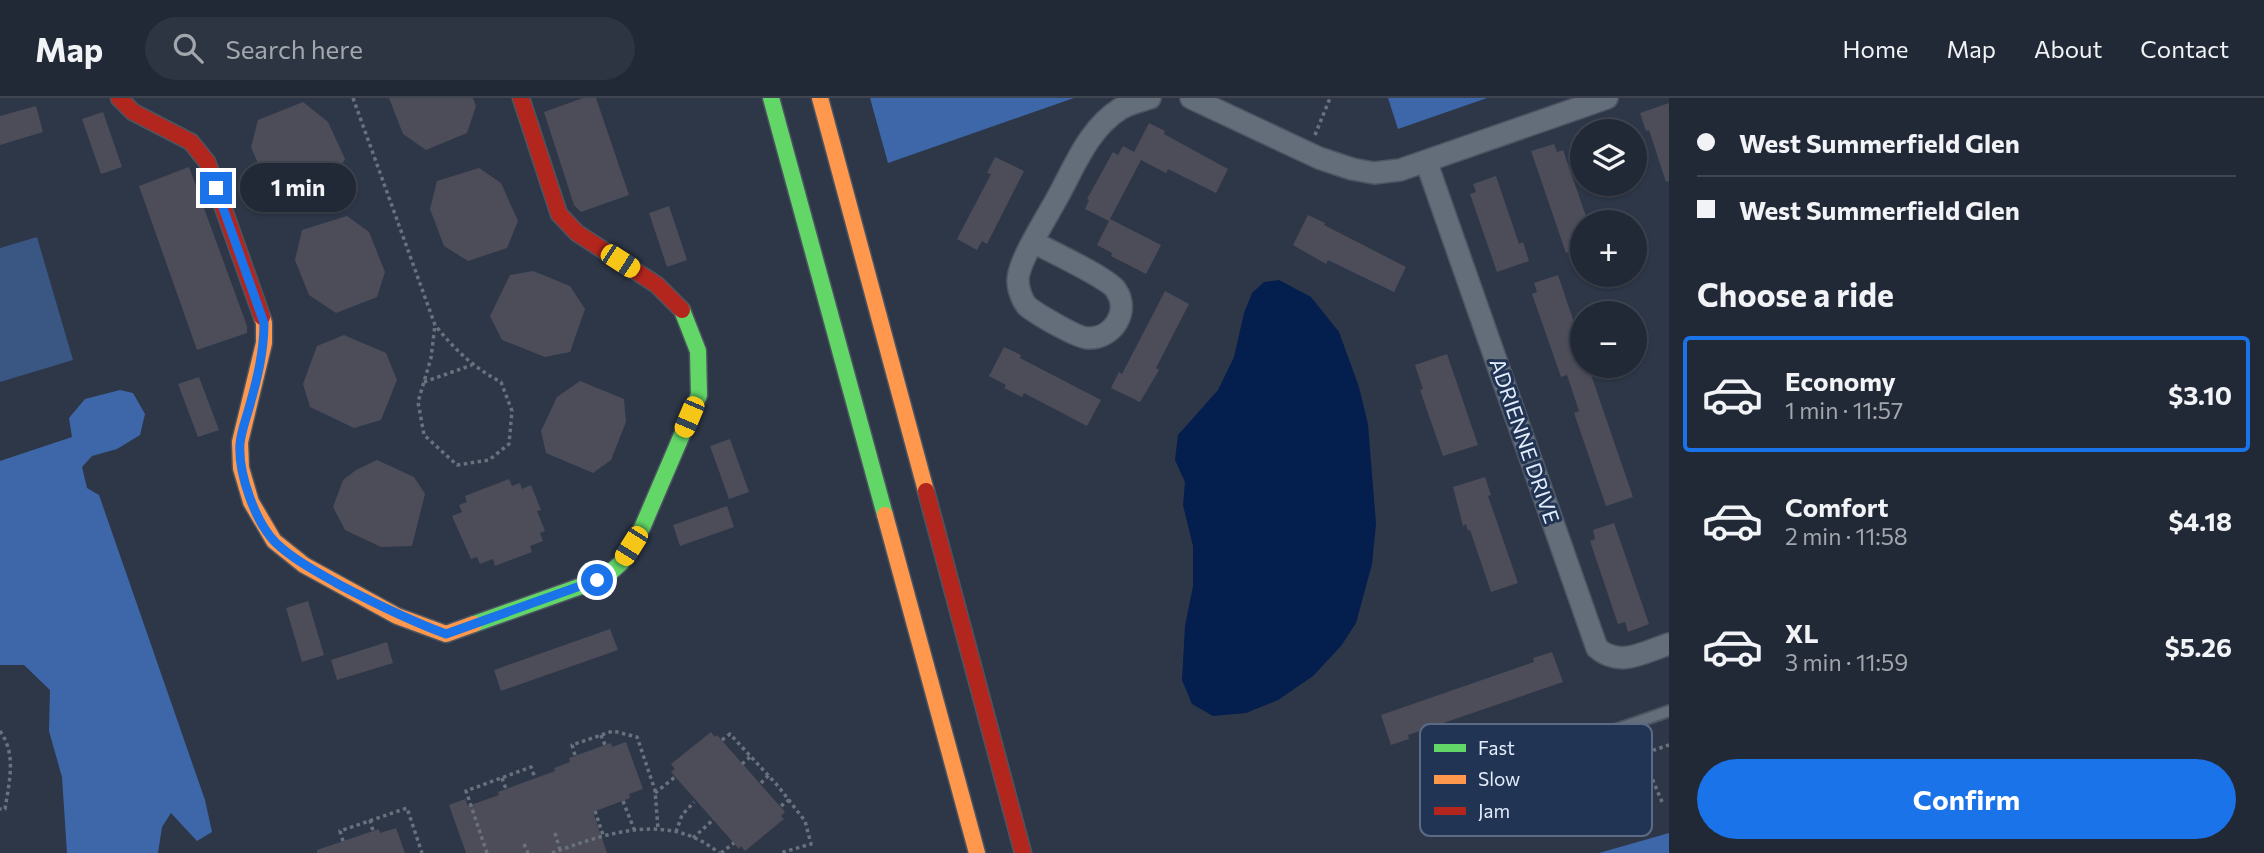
<!DOCTYPE html>
<meta charset="utf-8">
<style>
body{margin:0;font-family:Commissioner,sans-serif;background:#2e3542;color:#f1f3f6;height:100vh;display:flex;flex-direction:column;font-size:26px;white-space:nowrap}
*{box-sizing:border-box;margin:0}
p{font-size:23px;color:#a2a6ad}
.icon{flex:none;width:38px;height:38px;fill:none;stroke:currentColor;stroke-width:2;stroke-linecap:round;stroke-linejoin:round}
.map{position:relative;flex:1;overflow:hidden}
.drawer{display:flex;flex-direction:column;background:#222936;width:595px}
.drawer>*{flex:none}
.top-card{display:grid;align-content:center;height:154px;padding:0 28px;background:#222936}
.controls{position:absolute;left:1570px;top:21px;display:grid;gap:14px}
.controls a{display:grid;place-items:center;width:77px;height:77px;border-radius:50%;background:#222936;box-shadow:0 2px 5px #0004,0 0 0 2px #3f4551;font-size:35px}
.end{position:absolute;width:32px;height:32px;margin:-16px;border:9px solid #1a73e8;background:#fff;box-shadow:0 0 0 4px #fff}
.from{border-radius:50%}
.bubble{position:absolute;height:49px;border-radius:24px;background:#222936;box-shadow:0 2px 5px #0004,0 0 0 2px #3f4551;font-size:23px;font-weight:700;line-height:49px;text-align:center}
.car{position:absolute;width:21px;height:42px;margin:-21px -10px;border-radius:9px;box-shadow:0 0 5px 2px #0007;background:linear-gradient(#f5c518 24%,#345 0 40%,#f5c518 0 76%,#345 0 86%,#f5c518 0)}
.top-card b{display:flex;align-items:center;gap:24px;height:66px;font-size:26px}
.top-card b+b{border-top:2px solid #3f4551}
.top-card i{width:18px;height:18px;background:#f1f3f6}
ul{padding:0;list-style:none}
li{display:flex;align-items:center;gap:21px;height:116px;margin:0 14px 10px;padding:0 14px;border:4px solid transparent;border-radius:7px}
li div{flex:1}
li b{display:block;font-size:26px}
li em{font-style:normal;font-weight:700}
li.active{border-color:#1a73e8}
li>.icon{width:63px;height:63px;stroke-width:1.5}
h2{padding:0 28px;font-size:32px;line-height:84px}
.primary-button{display:flex;gap:14px;margin-top:auto;padding:14px 28px}
.primary-button a{flex:1;height:80px;border-radius:42px;background:#1a73e8;color:#fff;font-size:28px;font-weight:700;line-height:80px;text-align:center}
header{display:flex;align-items:center;gap:42px;box-sizing:border-box;height:98px;padding:0 35px;background:#222936;border-bottom:2px solid #3f4551}
header strong{font-size:33px}
nav{display:flex;gap:38px;margin-inline-start:auto;font-size:24px}
.search{width:490px;height:63px;background:#2e3542;display:flex;align-items:center;gap:18px;box-sizing:border-box;padding:0 24px;border-radius:38px;color:#a2a6ad;font-size:26px}
main{display:flex;flex:1;min-height:0}
.map>svg:first-child{display:block}
.green{fill:#3a5683}
.forest{fill:#3e67aa}
.water{fill:#041e4e}
.building{fill:#4d4d5a}
.lines{fill:none;stroke-linecap:round;stroke-linejoin:round}
.lane-casing{stroke:#4c5561;stroke-width:14}
.street-casing{stroke:#4c5561;stroke-width:24}
.fast-casing{stroke:#4c5561;stroke-width:19}
.slow-casing{stroke:#4c5561;stroke-width:19}
.jam-casing{stroke:#4c5561;stroke-width:19}
.path{stroke:#69717d;stroke-width:3.5;stroke-dasharray:3.5 3.5;stroke-linecap:butt}
.lane{stroke:#646d7a;stroke-width:10}
.street{stroke:#646d7a;stroke-width:21}
.fast{stroke:#63d668;stroke-width:16}
.slow{stroke:#ff974d;stroke-width:16}
.jam{stroke:#b3261e;stroke-width:16}
.route{stroke:#1a73e8;stroke-width:9}
.labels{text-anchor:middle;stroke-width:6;stroke-linejoin:round;paint-order:stroke}
.street-label{font-size:21px;fill:#e2ecfb;stroke:#223453}
.key{fill:#223453;stroke:#5c6b85;stroke-width:2}
.key-label{font-size:19px;fill:#e2ecfb}
</style>
<header>
<strong>Map</strong>
<div class="search"><svg class="icon" aria-label="search" viewBox="0 0 24 24"><circle cx="10" cy="10" r="6"/><path d="M15 15l6 6"/></svg>Search here</div>
<nav><a>Home</a><a>Map</a><a>About</a><a>Contact</a></nav>
</header>
<main>
<div class="map">
<svg width="1669" height="755" viewBox="0 0 1669 755">
<rect width="100%" height="100%" fill="#2d3748"/>
<path class="green" d="M37 139 73 262 0 284V150Z"/>
<path class="forest" d="M870 0H1074L888 65Z
M1388 0H1487L1398 31Z
M120 292 133 295 145 316 140 337 117 351 92 358 82 369 87 390 99 397 205 702 212 734 197 743 171 715 162 729 158 755H67L62 679 49 633 50 592 24 567H0V363L72 339 69 320 85 301Z
M1669 735V755H1599Z"/>
<path class="water" d="M1279 182 1311 199 1339 234 1359 289 1368 326 1376 426 1372 466 1356 525 1341 548 1313 578 1278 602 1246 615 1213 618 1192 606 1182 582 1185 528 1193 488V448L1183 407 1185 384 1175 362 1178 337 1218 292 1234 259 1244 215 1252 195 1264 184Z"/>
<path class="building" d="M389 0H473L476 8 467 35 426 52 403 36Z
M583 0H596L629 97 581 114 574 107 544 14Z
M303 4 328 24 345 61 333 83 292 100 266 84 251 49 258 22Z
M1669 5V83L1666 84 1649 32 1646 33 1640 15Z
M36 8 43 34 0 47V18Z
M103 14 122 69 101 76 82 21Z
M1149 25 1165 33 1164 36 1228 71 1216 95 1168 71 1166 75 1141 62 1110 121 1161 147 1146 176 1111 158 1112 155 1097 147 1109 123 1085 111 1089 102 1087 101 1113 54 1118 57 1123 48 1134 54Z
M1554 46 1557 54 1563 52 1588 124H1582V150L1566 155 1531 53Z
M995 59 1024 73 987 146 982 143 977 152 957 141 991 76 987 75Z
M189 69 247 228V235L197 252 139 88Z
M479 70 501 85 518 123 507 150 468 163 444 148 430 111 437 83Z
M1496 78 1519 146 1523 144 1529 163 1497 174 1470 96 1476 94 1473 86Z
M669 108 687 162 667 169 649 115Z
M1308 117 1325 125 1324 127 1406 169 1394 194 1328 162 1326 166 1293 147Z
M347 118 369 134 385 174 377 199 336 215 309 197 295 162 302 132Z
M533 173 570 188 585 211 570 254 545 259 502 242 490 218 510 177Z
M1558 177 1582 248V268H1588L1633 399 1606 408 1574 315 1579 313 1567 277 1561 279 1532 196 1537 194 1534 185Z
M1165 193 1189 206 1156 270 1159 272 1140 304 1111 290 1119 274 1122 276Z
M344 237 386 255 397 282 381 322 354 330 310 309 303 286 317 248Z
M1004 249 1021 257 1020 260 1101 302 1087 328 1024 295 1022 299 1004 290 1006 287 989 278Z
M1447 256 1478 347 1443 358 1420 292 1423 291 1415 267Z
M199 279 219 332 198 339 178 286Z
M580 283 624 301 626 324 611 362 593 375 546 355 541 333 557 299Z
M730 341 749 394 729 401 710 348Z
M377 362 414 379 425 396 412 448 381 449 345 432 333 409 343 382 356 372Z
M1485 379 1491 397 1488 398 1518 485 1491 494 1470 432 1468 433 1466 426 1463 428 1453 389Z
M509 381 512 388 520 385 522 391 531 387 541 412 537 413 545 433 540 435 543 443 530 448 532 454 495 468 493 461 480 466 477 459 471 461 452 418 462 414 459 407 467 404 465 398Z
M727 408 734 429 680 448 673 427Z
M1614 425 1649 526 1628 534 1625 524 1618 526 1590 443 1595 441 1593 432Z
M308 503 324 557 302 564 286 510Z
M610 531 618 552 501 593 494 572Z
M387 544 393 565 337 582 331 562Z
M1552 554 1563 584 1408 637 1409 641 1391 647 1381 617 1534 564 1533 560Z
M711 634 715 639 717 637 785 714 781 718 784 721 745 753 741 748 739 751 671 674 675 671 671 666Z
M626 644 643 691 629 696 630 700 593 714 607 755H466L449 707 465 701 468 708 499 697 498 694 555 673 554 670 570 664 569 660 611 645 612 649Z
M396 730 405 755H317V752L379 731 380 735Z"/>
<g class="lines">
<defs>
<path id="lane" d="M1600 637 1628 713
M1560 651 1669 613"/>
<path id="street" d="M1191 0 1319 60 1352 71 1374 75 1400 72 1607 0
M1426 63 1597 550C1620 570 1644 554 1669 546
M1033 144C1050 153 1108 180 1116 192 1131 214 1112 241 1088 240 1077 240 1035 215 1027 208 1022 202 1018 191 1018 183 1017 165 1047 119 1056 102 1074 70 1088 31 1120 11 1128 6 1140 3 1150 0"/>
<path id="fast" d="M771 0 885 417
M474 526 604 480 621 465 642 430 699 297 698 253 682 212"/>
<path id="slow" d="M820 0 926 393
M262 219 264 225V245L240 344 241 370 251 404 274 443 304 467 397 518 446 536 474 526
M885 417 977 755"/>
<path id="jam" d="M119 0 133 14 191 44 207 64 262 219
M521 0 559 116 577 135 657 187 682 212
M926 393 1023 755"/>
</defs>
<use href="#lane" class="lane-casing"/>
<use href="#street" class="street-casing"/>
<use href="#fast" class="fast-casing"/>
<use href="#slow" class="slow-casing"/>
<use href="#jam" class="jam-casing"/>
<path class="path" d="M353 0 435 227C454 251 474 270 501 284L512 313 509 346 489 362 457 367 424 337 418 304 431 260 435 227
M1315 37 1330 0
M424 284 472 267
M0 633C17 657 9 684 5 711H0
M601 637 605 647
M722 642 730 636 778 688 805 723 811 746 780 755
M575 657 572 647 613 633 637 639 655 692 658 731
M742 666 750 659
M502 680 506 691
M761 685 769 677
M655 695 675 679
M623 703 634 731
M1662 704 1646 666 1654 652 1669 647
M781 708 789 702
M595 713 603 737
M370 722 373 733
M676 734 682 717 694 704
M555 735 560 752
M693 740 714 721
M343 743 340 733 407 710 422 755
M524 746 528 755
M487 755 466 693 531 669 535 680
M552 755C607 735 668 713 719 755
M721 755 734 745"/>
<use href="#lane" class="lane"/>
<use href="#street" class="street"/>
<use href="#fast" class="fast"/>
<use href="#slow" class="slow"/>
<use href="#jam" class="jam"/>
</g>
<g class="lines">
<path class="route" d="M216 90 264 225C264 254 257 282 249 310 246 321 241 334 240 346 238 375 255 424 276 445 294 462 317 474 338 486 374 505 408 522 446 536L597 482"/>
</g>
<g class="labels">
<g class="street-label">
<text transform="translate(1524 343) rotate(71)" y="7">ADRIENNE DRIVE</text>
</g>
</g>
<rect x="1420" y="626" width="232" height="112" rx="10" class="key"/>
<rect x="1434" y="646" width="32" height="8" fill="#63d668"/>
<rect x="1434" y="677" width="32" height="9" fill="#ff974d"/>
<rect x="1434" y="709" width="32" height="8" fill="#b3261e"/>
<g class="key-label">
<text x="1478" y="657">Fast</text>
<text x="1478" y="688">Slow</text>
<text x="1478" y="720">Jam</text>
</g>
</svg>
<div class="controls">
<a><svg class="icon" aria-label="layers" viewBox="0 0 24 24"><path d="M12 4l9 5-9 5-9-5zM3 14l9 5 9-5"/></svg></a>
<a>+</a>
<a>−</a>
</div>
<i class="end from" style="left:597px;top:482px"></i>
<i class="end" style="left:216px;top:90px"></i>
<div class="bubble" style="left:240px;top:65px;width:116px">1 min</div>
<i class="car" style="left:620px;top:163px;rotate:123deg"></i>
<i class="car" style="left:689px;top:319px;rotate:203deg"></i>
<i class="car" style="left:631px;top:448px;rotate:212deg"></i>
</div>
<section class="drawer">
<div class="top-card">
<b><i class="from"></i>West Summerfield Glen</b>
<b><i></i>West Summerfield Glen</b>
</div>
<h2>Choose a ride</h2>
<ul>
<li class="active"><svg class="icon" aria-label="car" viewBox="0 0 24 24"><path d="M5 17H2v-5l4-1 3-4h7l3 4 3 1v5h-3M9 17h6M6 11h13"/><circle cx="7" cy="17" r="2"/><circle cx="17" cy="17" r="2"/></svg><div><b>Economy</b><p>1 min · 11:57</p></div><em>$3.10</em></li>
<li><svg class="icon" aria-label="car" viewBox="0 0 24 24"><path d="M5 17H2v-5l4-1 3-4h7l3 4 3 1v5h-3M9 17h6M6 11h13"/><circle cx="7" cy="17" r="2"/><circle cx="17" cy="17" r="2"/></svg><div><b>Comfort</b><p>2 min · 11:58</p></div><em>$4.18</em></li>
<li><svg class="icon" aria-label="car" viewBox="0 0 24 24"><path d="M5 17H2v-5l4-1 3-4h7l3 4 3 1v5h-3M9 17h6M6 11h13"/><circle cx="7" cy="17" r="2"/><circle cx="17" cy="17" r="2"/></svg><div><b>XL</b><p>3 min · 11:59</p></div><em>$5.26</em></li>
</ul>
<div class="primary-button"><a>Confirm</a></div>
</section>
</main>
